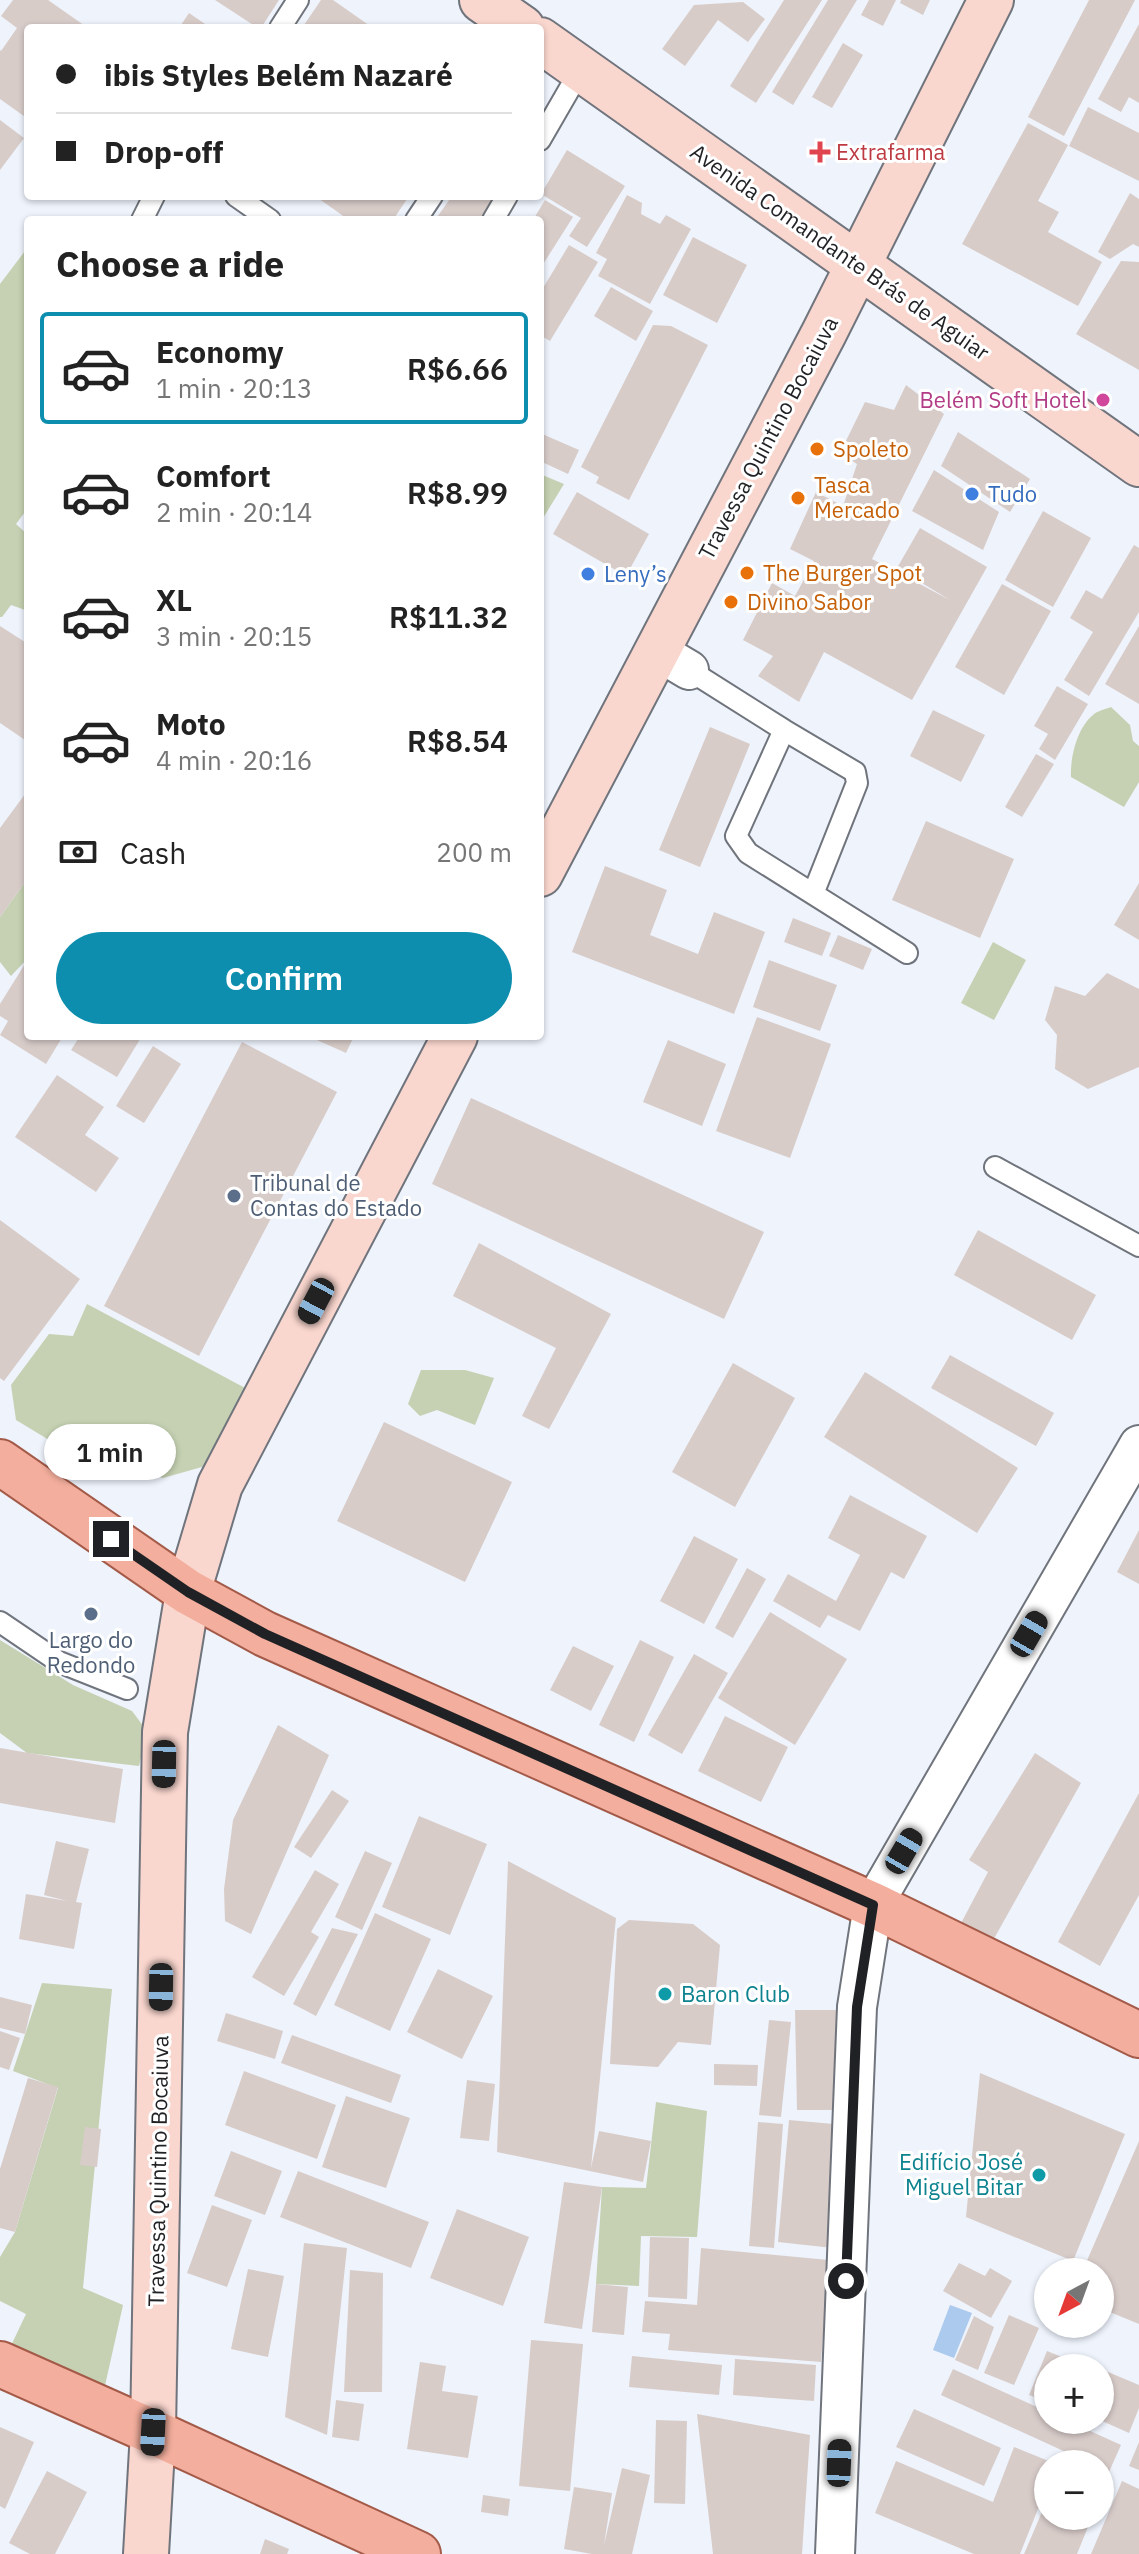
<!DOCTYPE html>
<meta charset="utf-8">
<style>
body{margin:0;font-family:"IBM Plex Sans",sans-serif;background:#f6f6f6;color:#222;height:100vh;display:flex;flex-direction:column;font-size:30px;white-space:nowrap}
*{box-sizing:border-box;margin:0}
p{font-size:26px;color:#767676}
.icon{flex:none;width:44px;height:44px;fill:none;stroke:currentColor;stroke-width:2;stroke-linecap:round;stroke-linejoin:round}
.map{position:relative;flex:1;overflow:hidden}
.panel{position:absolute;left:24px;top:216px;width:520px;height:824px;display:flex;flex-direction:column;background:#fff;border-radius:8px;box-shadow:0 2px 6px #0004}
.panel>*{flex:none}
.hud{position:absolute;left:24px;top:24px;width:520px;height:176px;border-radius:8px;box-shadow:0 2px 6px #0004;display:grid;align-content:center;height:176px;padding:0 32px;background:#fff}
.needle{width:52px;rotate:221deg}
.buttons{position:absolute;left:1034px;top:2258px;display:grid;gap:16px}
.buttons a{display:grid;place-items:center;width:80px;height:80px;border-radius:50%;background:#fff;box-shadow:0 2px 6px #0004;font-size:40px}
.end{position:absolute;width:36px;height:36px;margin:-18px;border:10px solid #1f2124;background:#fff;box-shadow:0 0 0 4px #fff}
.from{border-radius:50%}
.bubble{position:absolute;height:56px;border-radius:28px;background:#fff;box-shadow:0 2px 6px #0004;font-size:26px;font-weight:600;line-height:56px;text-align:center}
.car{position:absolute;width:24px;height:48px;margin:-24px -12px;border-radius:10px;box-shadow:0 0 6px 2px #0007;background:linear-gradient(#222 24%,#8ab4d8 0 40%,#222 0 76%,#8ab4d8 0 86%,#222 0)}
.hud b{display:flex;align-items:center;gap:28px;height:76px;font-size:30px}
.hud b+b{border-top:2px solid #e0e0e0}
.hud i{width:20px;height:20px;background:#222}
ul{padding:0;list-style:none}
li{display:flex;align-items:center;gap:24px;height:112px;margin:0 16px 12px;padding:0 16px;border:4px solid transparent;border-radius:8px}
li div{flex:1}
li b{display:block;font-size:30px}
li em{font-style:normal;font-weight:600}
li.selected{border-color:#0e8eae}
li>.icon{width:72px;height:72px;stroke-width:1.5}
h2{padding:0 32px;font-size:36px;line-height:96px}
.pay{display:flex;align-items:center;gap:20px;height:88px;padding:0 32px;font-size:30px}
.pay p{margin-inline-start:auto}
.action{display:flex;gap:16px;margin-top:auto;padding:16px 32px}
.action a{flex:1;height:92px;border-radius:48px;background:#0e8eae;color:#fff;font-size:32px;font-weight:600;line-height:92px;text-align:center}
.map>svg:first-child{display:block}
.green{fill:#c5d1b2}
.water{fill:#acc9ee}
.building{fill:#d8ccc9}
.lines{fill:none;stroke-linecap:round;stroke-linejoin:round}
.lane-casing{stroke:#70747c;stroke-width:24}
.street-casing{stroke:#70747c;stroke-width:42}
.secondary-casing{stroke:#70747c;stroke-width:48}
.primary-casing{stroke:#a45a48;stroke-width:48}
.lane{stroke:#fff;stroke-width:20}
.street{stroke:#fff;stroke-width:38}
.secondary{stroke:#f9d6ce;stroke-width:44}
.primary{stroke:#f3ae9d;stroke-width:44}
.route{stroke:#1f2124;stroke-width:10}
.health-dot{fill:#e0444e;stroke:#fff;stroke-width:3}
.hotel-dot{fill:#d1479c;stroke:#fff;stroke-width:3}
.food-dot{fill:#e8710a;stroke:#fff;stroke-width:3}
.shop-dot{fill:#3f7fe0;stroke:#fff;stroke-width:3}
.service-dot{fill:#5c6f8a;stroke:#fff;stroke-width:3}
.culture-dot{fill:#0f9aa8;stroke:#fff;stroke-width:3}
.labels{text-anchor:middle;stroke-width:6;stroke-linejoin:round;paint-order:stroke}
.health-label{font-size:22px;fill:#be3a42;stroke:#fff;text-anchor:start}
.street-label{font-size:22px;fill:#1f2124;stroke:#fff}
.hotel-label{font-size:22px;fill:#b23c85;stroke:#fff;text-anchor:end}
.food-label{font-size:22px;fill:#c56008;stroke:#fff;text-anchor:start}
.shop-label{font-size:22px;fill:#366cbe;stroke:#fff;text-anchor:start}
.service-label{font-size:22px;fill:#4e5e75;stroke:#fff;text-anchor:start}
.culture-label{font-size:22px;fill:#0d838f;stroke:#fff;text-anchor:start}
</style>
<div class="map">
<svg width="1139" height="2554" viewBox="0 0 1139 2554">
<rect width="100%" height="100%" fill="#eef3fc"/>
<path class="green" d="M28 247V508L16 524 28 535V611L11 605 2 617H0V284Z
M540 474 564 484 540 523Z
M1111 707 1130 725 1133 741 1139 746V782L1124 807 1071 777C1070 758 1077 728 1093 715 1097 711 1106 709 1111 707Z
M28 878V958L11 976 0 962V917Z
M993 942 1026 960 994 1020 961 1003Z
M87 1304 249 1390 209 1465 163 1478 54 1443 16 1420 11 1385 49 1334 73 1336Z
M421 1370H465L494 1378 475 1425 437 1410 420 1416 408 1404Z
M0 1640 73 1685 132 1711 147 1731 139 1766 27 1753 0 1733Z
M42 1983 112 1989 83 2288 123 2305 102 2399 8 2352 26 2314 0 2301V2257L15 2232 58 2088 13 2071Z
M656 2102 707 2111 697 2237 641 2236 639 2286 596 2284 602 2187 646 2188Z"/>
<path class="water" d="M950 2305 972 2313 954 2358 933 2350Z"/>
<path class="building" d="M13 0H48L88 28H28V119L0 99V50L1 51 17 28 1 16Z
M215 0H279L261 28H258Z
M321 0H333L373 28H302Z
M784 0H822L756 103 730 86Z
M828 0H857L793 105 772 92Z
M869 0H896L883 26 861 15Z
M901 0H930L923 15 900 3Z
M1089 0H1135L1064 136 1028 117Z
M743 2 765 19 748 42 718 20 685 66 662 49 694 5Z
M189 13 211 28H179Z
M1139 24V103L1129 97 1121 112 1098 99Z
M843 43 863 55 832 108 812 97Z
M1088 107 1139 133V181L1069 146Z
M0 120 24 138 0 170Z
M1028 123 1068 145 1038 201 1059 212 1048 232 1102 262 1078 306 962 244Z
M567 150 625 186 587 247 569 236 581 218 541 194Z
M1130 193 1139 199V247L1133 244 1110 259 1098 252Z
M627 195 642 203 641 214 660 224 666 215 691 229 650 304 598 276 607 259 596 253Z
M315 196H409L393 220H349Z
M452 196H498L481 220H435Z
M545 200 573 217 540 269V220H533Z
M693 237 747 265 717 323 663 295Z
M569 245 598 262 550 341 540 335V293Z
M1121 261 1139 262V370L1076 334Z
M611 287 653 311 636 341 594 316Z
M653 325 671 326 708 345 629 500 596 483 599 477 581 467Z
M906 385 944 414 872 559 950 600 897 568 920 528 987 567 912 700 824 652 799 702 758 676 773 656 743 640 772 583 795 596 814 561 790 549 816 492 843 506 857 464 840 453 865 402 894 410Z
M958 432 1030 479 1010 512 941 466Z
M540 433 579 450 568 474 540 461Z
M934 470 999 512 983 550 912 511Z
M577 492 649 534 626 576 553 534Z
M1043 511 1091 538 1053 607 1005 580Z
M1134 545 1139 548V612L1089 696 1064 680 1093 632 1070 618 1086 590 1102 599Z
M1002 584 1051 611 1004 695 955 667Z
M0 626 28 644V742L0 723Z
M1139 626V704L1105 684Z
M1057 686 1088 704 1055 760 1039 749 1048 734 1034 726Z
M933 710 985 735 961 782 910 756Z
M710 727 750 744 700 867 659 850Z
M1036 754 1054 764 1022 817 1005 807Z
M28 790V878L0 917V828Z
M926 821 1014 859 980 938 892 900Z
M605 866 667 890 650 935 698 954 714 912 765 932 734 1014 572 952Z
M1139 883V940L1114 925Z
M793 918 831 933 822 956 784 942Z
M838 935 872 949 863 970 829 956Z
M28 959V1036H63L46 1064 0 1035 8 1021 0 1016V1004Z
M769 960 837 985 820 1031 753 1007Z
M1107 973 1139 989V1067L1088 1089 1055 1069 1057 1035 1045 1020 1055 986 1085 996Z
M757 1017 831 1044 790 1158 716 1131Z
M80 1036H142L117 1077 71 1050Z
M308 1036H354L346 1053Z
M668 1040 726 1064 702 1126 643 1102Z
M242 1042 337 1092 199 1356 104 1306Z
M153 1046 181 1064 144 1123 116 1106Z
M57 1075 104 1107 85 1135 119 1158 96 1192 15 1137Z
M471 1098 764 1232 724 1319 432 1184Z
M0 1220 80 1279 4 1381 0 1378Z
M978 1230 1096 1295 1072 1340 954 1275Z
M479 1243 611 1314 549 1429 522 1416 556 1348 453 1296Z
M950 1355 1054 1413 1036 1446 931 1388Z
M733 1363 795 1398 735 1507 672 1472Z
M865 1372 1018 1468 977 1533 824 1437Z
M384 1422 512 1482 465 1582 337 1521Z
M850 1495 927 1536 904 1579 891 1572 860 1631 828 1615 820 1628 773 1601 788 1574 836 1601 860 1555 828 1538Z
M1139 1530V1584L1117 1572Z
M694 1536 738 1559 704 1624 660 1601Z
M747 1568 766 1579 733 1638 715 1628Z
M770 1612 847 1659 795 1745 718 1698Z
M640 1640 674 1657 634 1742 599 1725Z
M573 1646 614 1666 591 1711 550 1690Z
M694 1654 728 1673 682 1754 648 1735Z
M725 1716 788 1747 761 1802 698 1771Z
M278 1725 329 1755 251 1934 225 1921 224 1889 233 1820Z
M0 1748 123 1769 115 1823 0 1803Z
M1035 1753 1081 1783 991 1944 959 1927 988 1872 969 1860Z
M332 1790 349 1801 311 1858 294 1847Z
M1139 1793V1895L1100 1966 1058 1942Z
M419 1816 487 1844 450 1935 382 1907Z
M56 1841 89 1849 76 1902 82 1903 74 1949 19 1939 26 1894 67 1901 44 1895Z
M365 1851 392 1863 362 1930 335 1917Z
M508 1861 616 1918 591 2168 599 2131 651 2141 643 2182 497 2152Z
M315 1870 339 1884 311 1932 319 1937 284 1996 252 1977Z
M375 1913 431 1939 390 2031 334 2005Z
M629 1920 693 1924 720 1945 711 2045 678 2042 658 2067 610 2064 617 1929Z
M332 1928 358 1934 316 2016 293 2004Z
M438 1969 493 1996 462 2059 407 2032Z
M0 1997 32 2005 25 2034 0 2028Z
M795 2010H836L838 2110H797Z
M226 2013 283 2031 275 2059 217 2041Z
M769 2020 791 2022 781 2117 759 2115Z
M0 2031 20 2038 9 2070 0 2067Z
M292 2035 401 2075 391 2103 281 2063Z
M714 2064 758 2065 757 2086 714 2085Z
M244 2071 336 2105 317 2159 225 2125Z
M980 2073 1125 2134 1073 2261 966 2217Z
M28 2078 58 2087 15 2232 0 2228V2169Z
M467 2080 495 2084 489 2141 460 2138Z
M346 2096 410 2118 386 2188 322 2167Z
M789 2120 845 2125 833 2248 778 2242Z
M758 2122 783 2124 774 2248 749 2246Z
M85 2127 101 2129 97 2167 80 2165Z
M1139 2141V2324L1100 2308V2272H1082Z
M231 2151 282 2171 265 2215 214 2196Z
M298 2171 429 2222 411 2268 280 2217Z
M564 2182 602 2187 582 2329 544 2323Z
M212 2205 252 2220 227 2287 187 2273Z
M457 2209 529 2237 503 2306 430 2278Z
M650 2237 689 2238 687 2299 648 2297Z
M304 2243 347 2248 327 2435 285 2417Z
M701 2248 829 2260 821 2362 668 2350 670 2334 642 2332 645 2301 697 2305Z
M959 2263 985 2276 990 2268 1012 2281 991 2318 943 2291Z
M248 2269 284 2276 268 2357 231 2349Z
M350 2270 383 2273 382 2392H344Z
M596 2284 628 2287 624 2335 592 2332Z
M1009 2315 1039 2328 1014 2385 984 2373Z
M974 2316 994 2327 978 2370 955 2360Z
M531 2340 583 2344 570 2491 519 2486Z
M1047 2351 1079 2364 1078 2368H1048V2402L1029 2395Z
M632 2356 722 2365 719 2395 629 2387Z
M735 2359 816 2365 814 2401 733 2395Z
M420 2362 446 2366 442 2391 478 2396 468 2458 407 2449Z
M953 2369 1048 2412V2420H1066L1121 2445 1109 2472 1100 2467V2464H1092L941 2395Z
M1101 2369 1139 2385V2408L1129 2433 1100 2420Z
M336 2400 364 2404 359 2441 332 2437Z
M914 2409 1001 2448 984 2486 896 2447Z
M697 2414 810 2435 802 2554H713Z
M656 2420 687 2421 685 2504 654 2503Z
M0 2427 34 2442 5 2509 0 2506Z
M1139 2442V2470L1129 2466Z
M1014 2447 1056 2464H1048V2484L1020 2554H974L875 2513 896 2461 993 2502Z
M622 2468 650 2475 632 2554H592L564 2549 574 2487 612 2493 604 2545Z
M47 2471 87 2492 55 2554H30L9 2543Z
M1122 2481 1139 2489V2554H1091Z
M483 2495 510 2499 508 2516 481 2512Z
M1048 2498V2516L1092 2517 1077 2554H1024Z
M265 2539 289 2549 287 2554H260Z"/>
<g class="lines">
<defs>
<path id="lane" d="M280 28 298 0
M540 140 581 69
M236 196 270 220
M142 220 154 196
M416 220 432 196
M493 220 507 196
M689 670 784 730 736 836 748 853 907 953
M784 730 855 772 857 783 813 894
M995 1167 1139 1246
M0 1622 59 1662 127 1689"/>
<path id="street" d="M657 651 689 670
M835 2554 857 2007 873 1905 1139 1445"/>
<path id="secondary" d="M482 0 522 28
M540 40 1139 464
M540 874 824 333 991 0
M146 2554 153 2432 165 1732 188 1592 220 1485 455 1036"/>
<path id="primary" d="M0 1462 188 1592 265 1634 873 1905 1139 2035
M0 2364 153 2432 418 2554"/>
</defs>
<use href="#lane" class="lane-casing"/>
<use href="#street" class="street-casing"/>
<use href="#secondary" class="secondary-casing"/>
<use href="#primary" class="primary-casing"/>
<use href="#lane" class="lane"/>
<use href="#street" class="street"/>
<use href="#secondary" class="secondary"/>
<use href="#primary" class="primary"/>
</g>
<g class="lines">
<path class="route" d="M111 1539 188 1592 265 1634 873 1905 857 2007 846 2281"/>
</g>
<path class="health-dot" d="M816 140h8v8h8v8h-8v8h-8v-8h-8v-8h8z"/>
<circle class="hotel-dot" cx="1103" cy="400" r="8"/>
<g class="food-dot">
<circle cx="817" cy="449" r="8"/>
<circle cx="798" cy="498" r="8"/>
<circle cx="747" cy="573" r="8"/>
<circle cx="731" cy="602" r="8"/>
</g>
<g class="shop-dot">
<circle cx="972" cy="494" r="8"/>
<circle cx="588" cy="574" r="8"/>
</g>
<g class="service-dot">
<circle cx="234" cy="1196" r="8"/>
<circle cx="91" cy="1614" r="8"/>
</g>
<g class="culture-dot">
<circle cx="665" cy="1994" r="8"/>
<circle cx="1039" cy="2175" r="8"/>
</g>
<g class="labels">
<g class="health-label">
<text x="836" y="160">Extrafarma</text>
</g>
<g class="street-label">
<text transform="translate(840 252) rotate(35)" y="8">Avenida Comandante Brás de Aguiar</text>
<text transform="translate(768 438) rotate(-62)" y="8">Travessa Quintino Bocaiuva</text>
<text transform="translate(158 2171) rotate(-89)" y="8">Travessa Quintino Bocaiuva</text>
</g>
<g class="hotel-label">
<text x="1087" y="408">Belém Soft Hotel</text>
</g>
<g class="food-label">
<text x="833" y="457">Spoleto</text>
<text x="814" y="493">Tasca<tspan x="814" dy="25">Mercado</tspan></text>
<text x="763" y="581">The Burger Spot</text>
<text x="747" y="610">Divino Sabor</text>
</g>
<g class="shop-label">
<text x="988" y="502">Tudo</text>
<text x="604" y="582">Leny’s</text>
</g>
<g class="service-label">
<text x="250" y="1191">Tribunal de<tspan x="250" dy="25">Contas do Estado</tspan></text>
<text x="91" y="1648" text-anchor="middle">Largo do<tspan x="91" dy="25">Redondo</tspan></text>
</g>
<g class="culture-label">
<text x="681" y="2002">Baron Club</text>
<text x="1023" y="2170" text-anchor="end">Edifício José<tspan x="1023" dy="25">Miguel Bitar</tspan></text>
</g>
</g>
</svg>
<div class="buttons">
<a><svg class="needle" viewBox="-14 -14 28 28"><path d="M0-13l5 13h-10z" fill="#e53935"/><path d="M0 13l5-13h-10z" fill="#767676"/></svg></a>
<a>+</a>
<a>−</a>
</div>
<i class="end from" style="left:846px;top:2281px"></i>
<i class="end" style="left:111px;top:1539px"></i>
<div class="bubble" style="left:44px;top:1424px;width:132px">1 min</div>
<i class="car" style="left:316px;top:1301px;rotate:208deg"></i>
<i class="car" style="left:1029px;top:1634px;rotate:30deg"></i>
<i class="car" style="left:164px;top:1764px;rotate:181deg"></i>
<i class="car" style="left:904px;top:1851px;rotate:30deg"></i>
<i class="car" style="left:161px;top:1987px;rotate:181deg"></i>
<i class="car" style="left:153px;top:2432px;rotate:183deg"></i>
<i class="car" style="left:839px;top:2463px;rotate:2deg"></i>
<div class="hud">
<b><i class="from"></i>ibis Styles Belém Nazaré</b>
<b><i></i>Drop-off</b>
</div>
<section class="panel">
<h2>Choose a ride</h2>
<ul>
<li class="selected"><svg class="icon" aria-label="car" viewBox="0 0 24 24"><path d="M5 17H2v-5l4-1 3-4h7l3 4 3 1v5h-3M9 17h6M6 11h13"/><circle cx="7" cy="17" r="2"/><circle cx="17" cy="17" r="2"/></svg><div><b>Economy</b><p>1 min · 20:13</p></div><em>R$6.66</em></li>
<li><svg class="icon" aria-label="car" viewBox="0 0 24 24"><path d="M5 17H2v-5l4-1 3-4h7l3 4 3 1v5h-3M9 17h6M6 11h13"/><circle cx="7" cy="17" r="2"/><circle cx="17" cy="17" r="2"/></svg><div><b>Comfort</b><p>2 min · 20:14</p></div><em>R$8.99</em></li>
<li><svg class="icon" aria-label="car" viewBox="0 0 24 24"><path d="M5 17H2v-5l4-1 3-4h7l3 4 3 1v5h-3M9 17h6M6 11h13"/><circle cx="7" cy="17" r="2"/><circle cx="17" cy="17" r="2"/></svg><div><b>XL</b><p>3 min · 20:15</p></div><em>R$11.32</em></li>
<li><svg class="icon" aria-label="car" viewBox="0 0 24 24"><path d="M5 17H2v-5l4-1 3-4h7l3 4 3 1v5h-3M9 17h6M6 11h13"/><circle cx="7" cy="17" r="2"/><circle cx="17" cy="17" r="2"/></svg><div><b>Moto</b><p>4 min · 20:16</p></div><em>R$8.54</em></li>
</ul>
<div class="pay"><svg class="icon" aria-label="cash" viewBox="0 0 24 24"><path d="M3 7h18v10H3z"/><circle cx="12" cy="12" r="2"/></svg>Cash<p>200 m</p></div>
<div class="action"><a>Confirm</a></div>
</section>
</div>
